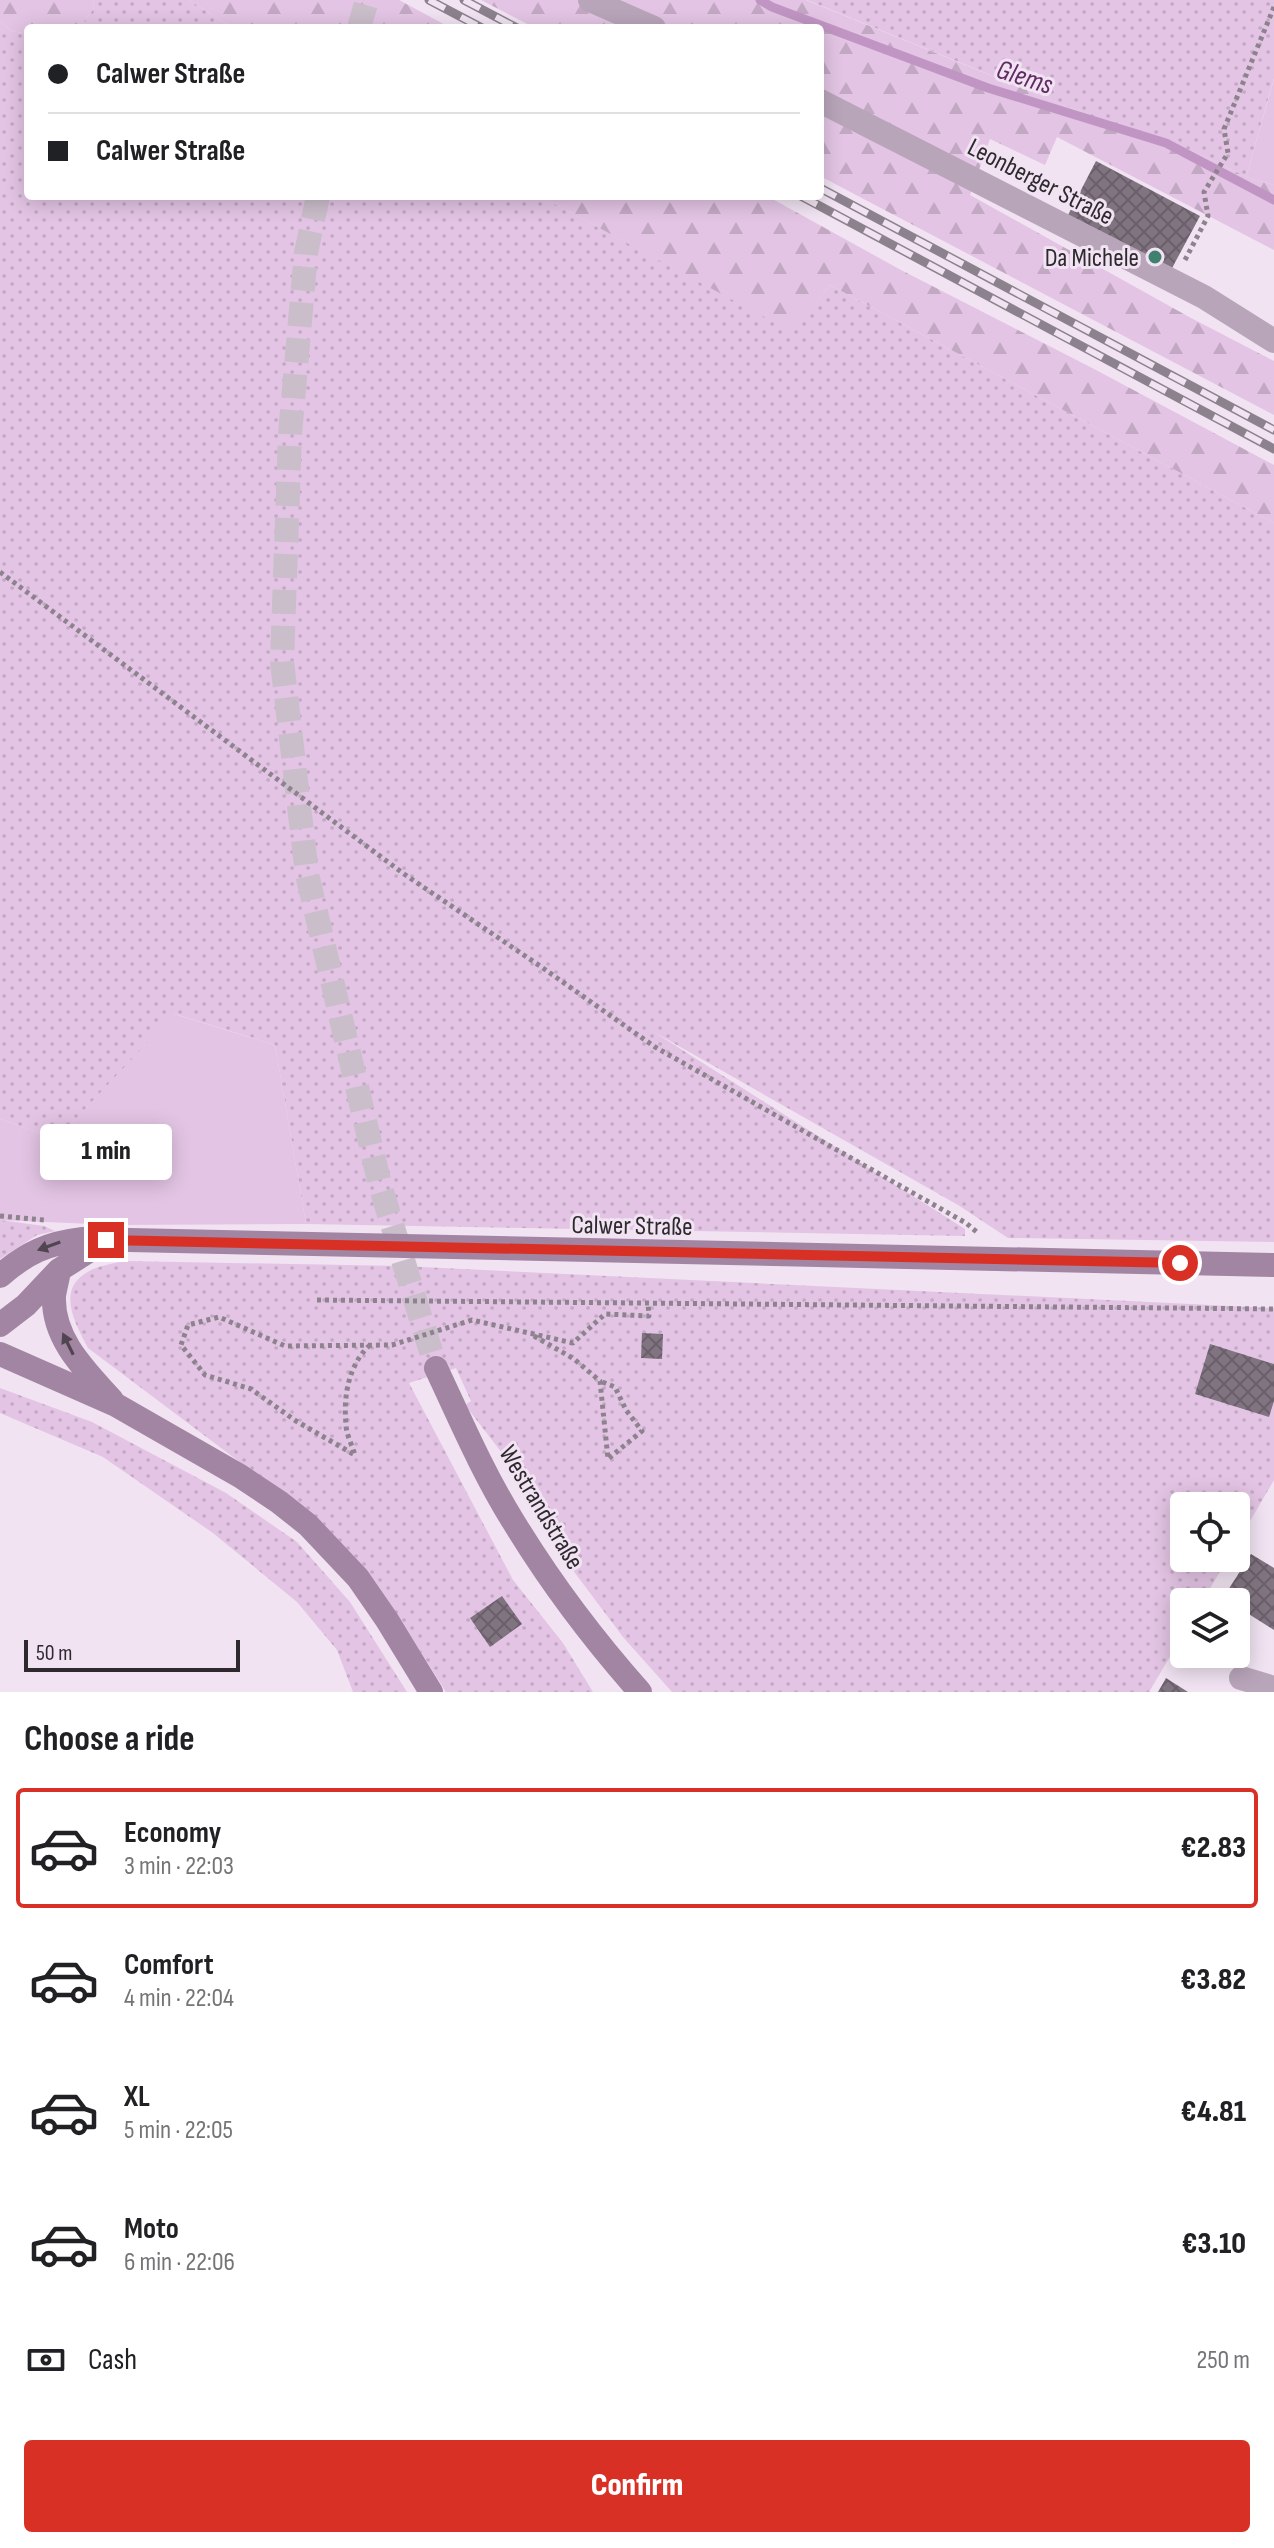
<!DOCTYPE html>
<meta charset="utf-8">
<style>
body{margin:0;font-family:"Sofia Sans Condensed",sans-serif;background:#f6f6f6;color:#202124;height:100vh;display:flex;flex-direction:column;font-size:30px;white-space:nowrap}
*{box-sizing:border-box;margin:0}
p{font-size:26px;color:#757577}
.icon{flex:none;width:44px;height:44px;fill:none;stroke:currentColor;stroke-width:2;stroke-linecap:round;stroke-linejoin:round}
.map{position:relative;height:1692px;overflow:hidden}
.details{display:flex;flex-direction:column;background:#fff;flex:1}
.details>*{flex:none}
.banner{position:absolute;left:24px;top:24px;width:800px;height:176px;border-radius:8px;box-shadow:0 4px 20px #0003;display:grid;align-content:center;height:176px;padding:0 24px;background:#fff}
.controls{position:absolute;left:1170px;top:1492px;display:grid;gap:16px}
.controls a{display:grid;place-items:center;width:80px;height:80px;border-radius:8px;background:#fff;box-shadow:0 4px 20px #0003;font-size:40px}
.scale{position:absolute;left:24px;bottom:20px;width:216px;box-sizing:border-box;padding-left:8px;border:4px solid #2e292f;border-top:0;font-size:22px;line-height:28px;white-space:nowrap;color:#2e292f;-webkit-text-stroke:6px #f1e3f2;paint-order:stroke}
.end{position:absolute;width:36px;height:36px;margin:-18px;border:10px solid #d93025;background:#fff;box-shadow:0 0 0 4px #fff}
.from{border-radius:50%}
.bubble{position:absolute;height:56px;border-radius:8px;background:#fff;box-shadow:0 4px 20px #0003;font-size:26px;font-weight:800;line-height:56px;text-align:center}
.banner b{display:flex;align-items:center;gap:28px;height:76px;font-size:30px}
.banner b+b{border-top:2px solid #e0e0e0}
.banner i{width:20px;height:20px;background:#202124}
ul{padding:0;list-style:none}
li{display:flex;align-items:center;gap:24px;height:120px;margin:0 16px 12px;padding:0 8px;border:4px solid transparent;border-radius:8px}
li div{flex:1}
li b{display:block;font-size:30px}
li em{font-style:normal;font-weight:800}
li.current{border-color:#d93025}
li>.icon{width:72px;height:72px;stroke-width:1.5}
h2{padding:0 24px;font-size:36px;line-height:96px}
.pay{display:flex;align-items:center;gap:20px;height:88px;padding:0 24px;font-size:30px}
.pay p{margin-inline-start:auto}
.button{display:flex;gap:16px;margin-top:auto;padding:16px 24px}
.button a{flex:1;height:92px;border-radius:8px;background:#d93025;color:#fff;font-size:32px;font-weight:800;line-height:92px;text-align:center}
.map>svg:first-child{display:block}
.grass{fill:url(#grass-dots)}
.forest{fill:url(#forest-firs)}
.green{fill:#e3c4e4}
.lines{fill:none;stroke-linecap:round;stroke-linejoin:round}
.stream{stroke:#c195c3;stroke-width:9}
.building{fill:url(#building-cross-hatch)}
.secondary-tunnel{stroke:#cabecb;stroke-width:24;stroke-dasharray:24 12;stroke-linecap:butt}
.path{stroke:#8d838e;stroke-width:5;stroke-dasharray:4 4;stroke-linecap:butt}
.street{stroke:#b9a5ba;stroke-width:24}
.secondary{stroke:#a285a3;stroke-width:24}
.rail-casing{stroke:#8c828d;stroke-width:9}
.rail{stroke:#f1e3f2;stroke-width:6;stroke-dasharray:18;stroke-linecap:butt}
.oneway{fill:#514552}
.route{stroke:#d93025;stroke-width:10}
.poi-dot{fill:#3f806f;stroke:#f1e3f2;stroke-width:3}
.labels{text-anchor:middle;stroke-width:6;stroke-linejoin:round;paint-order:stroke}
.street-label{font-size:26px;fill:#2e292f;stroke:#f1e3f2}
.poi-label{font-size:26px;fill:#2e292f;stroke:#f1e3f2;text-anchor:end}
.water-label{font-size:28px;font-style:italic;fill:#612b65;stroke:#f1e3f2}
</style>
<div class="map">
<svg width="1274" height="1692" viewBox="0 0 1274 1692">
<defs>
<pattern id="grass-dots" width="8" height="8" patternUnits="userSpaceOnUse" patternTransform="scale(2)"><rect width="8" height="8" fill="#e3c4e4"/><path d="M2 2h.1M6 6h.1" fill="none" stroke="#c3a8c4" stroke-width="1.8" stroke-linecap="round"/></pattern>
<pattern id="forest-firs" width="22" height="20" patternUnits="userSpaceOnUse" patternTransform="scale(2)"><rect width="22" height="20" fill="#e3c4e4"/><path d="M5 1l3.5 6h-7zM16 11l3.5 6h-7z" fill="#c3a8c4"/></pattern>
<pattern id="building-cross-hatch" width="8" height="8" patternUnits="userSpaceOnUse" patternTransform="scale(2)"><rect width="8" height="8" fill="#817481"/><path d="M0 0l8 8M0 8l8-8" fill="none" stroke="#6a5f6a"/></pattern>
</defs>
<rect width="100%" height="100%" fill="#f1e3f2"/>
<path class="grass" d="M93 0H189L233 28H79L94 8Z
M807 0H1274V78L1246 177 1211 159 1120 128Z
M0 21 11 31 28 34V196H540L792 331 830 285 1274 523V1242L1008 1238 958 1205 654 1032 965 1229V1236L306 1224 275 1045 175 1014 57 1139 0 1119Z
M0 1220 44 1226 55 1231 37 1235 0 1259Z
M124 1261 400 1266 1274 1308V1480L1236 1545V1506H1184V1558H1228L1202 1602H1184V1633L1149 1692H672L623 1637 572 1569 502 1453 465 1405 471 1401 456 1368 409 1383 513 1580 563 1643 593 1692H446L397 1614 321 1523 88 1348C76 1325 56 1291 86 1273 96 1266 112 1264 124 1261Z
M0 1388 92 1422 226 1493 297 1542 350 1602 407 1692H353L337 1650 297 1602 213 1533 103 1457 0 1413Z"/>
<path class="forest" d="M0 0H93L94 8 79 28H28V34L11 31 0 21Z
M189 0H399L451 28H233Z
M481 0H806L1120 128 1211 159 1246 177 1274 185V250L1057 137 1045 165 990 139 970 195 1191 318 1274 361V415L820 176V28H535Z
M540 196H767L901 270 1096 370 1274 465V523L830 285 792 332Z"/>
<path class="green" d="M1274 79V185L1246 177Z
M174 1014 275 1045 306 1224 116 1225 0 1220V1119L57 1139Z"/>
<g class="lines">
<path class="stream" d="M760 0 772 7 988 88 1166 143 1274 200"/>
</g>
<path class="building" d="M1096 161 1200 216 1171 270 1068 215Z
M642 1333 663 1334 662 1359 641 1358Z
M1210 1344 1274 1364V1401L1269 1417 1195 1394Z
M1251 1554 1274 1568V1630L1236 1606V1602H1230L1223 1598Z
M502 1596 522 1624 490 1647 470 1618Z
M1166 1678 1188 1692H1158Z"/>
<g class="lines">
<path class="secondary-tunnel" d="M359 28 367 0
M318 196 306 253 290 434 282 662 307 874 380 1185 436 1368"/>
<path class="path" d="M1185 260 1208 216 1204 192 1228 153 1224 129 1274 7
M0 572 404 874 540 966 655 1047 966 1223 978 1233
M0 1216 44 1220
M317 1300 1274 1309
M534 1336 574 1359 600 1381 608 1459 642 1431 626 1410 615 1387 600 1381
M370 1345C349 1364 343 1396 346 1424 346 1434 352 1445 355 1455L296 1421 251 1389 205 1375 181 1345 188 1325 219 1317 285 1346 392 1345 472 1320 573 1343 605 1314 649 1316 648 1303"/>
<path class="street" d="M590 0 654 28
M820 101 1204 297 1274 341
M1241 1678 1274 1688"/>
<path class="secondary" d="M106 1240 59 1270C58 1279 55 1288 54 1296 52 1339 86 1371 112 1400
M0 1276C26 1253 48 1243 83 1239L1274 1265
M0 1325 26 1305 59 1270
M0 1354 116 1405 240 1476 279 1502 308 1525 358 1578 387 1620 431 1692
M436 1368C460 1419 483 1473 513 1521 550 1582 593 1639 640 1692"/>
<defs>
<path id="rail" d="M429 0 482 28
M464 0 517 28
M820 188 1274 430
M801 196 1274 449"/>
</defs>
<use href="#rail" class="rail-casing"/>
<use href="#rail" class="rail"/>
</g>
<defs><path id="oneway-solid" d="M-6-.8H1V-3.2L6.5 0L1 3.2V.8H-6Z" transform="scale(2)"/></defs>
<g class="oneway">
<use href="#oneway-solid" transform="translate(49 1246) rotate(160)"/>
<use href="#oneway-solid" transform="translate(68 1344) rotate(-116)"/>
</g>
<g class="lines">
<path class="route" d="M106 1240 1180 1263"/>
</g>
<circle class="poi-dot" cx="1155" cy="257" r="8"/>
<g class="labels">
<g class="street-label">
<text transform="translate(1041 181) rotate(27)" y="9">Leonberger Straße</text>
<text transform="translate(632 1225) rotate(1)" y="9">Calwer Straße</text>
<text transform="translate(542 1507) rotate(59)" y="9">Westrandstraße</text>
</g>
<g class="poi-label">
<text x="1139" y="266">Da Michele</text>
</g>
<g class="water-label">
<text transform="translate(1025 76) rotate(18)" y="10">Glems</text>
</g>
</g>
</svg>
<div class="controls">
<a><svg class="icon" aria-label="locate" viewBox="0 0 24 24"><circle cx="12" cy="12" r="6"/><path d="M12 2v4M12 18v4M2 12h4M18 12h4"/></svg></a>
<a><svg class="icon" aria-label="layers" viewBox="0 0 24 24"><path d="M12 4l9 5-9 5-9-5zM3 14l9 5 9-5"/></svg></a>
</div>
<div class="scale">50 m</div>
<i class="end from" style="left:1180px;top:1263px"></i>
<i class="end" style="left:106px;top:1240px"></i>
<div class="bubble" style="left:40px;top:1124px;width:132px">1 min</div>
<div class="banner">
<b><i class="from"></i>Calwer Straße</b>
<b><i></i>Calwer Straße</b>
</div>
</div>
<section class="details">
<h2>Choose a ride</h2>
<ul>
<li class="current"><svg class="icon" aria-label="car" viewBox="0 0 24 24"><path d="M5 17H2v-5l4-1 3-4h7l3 4 3 1v5h-3M9 17h6M6 11h13"/><circle cx="7" cy="17" r="2"/><circle cx="17" cy="17" r="2"/></svg><div><b>Economy</b><p>3 min · 22:03</p></div><em>€2.83</em></li>
<li><svg class="icon" aria-label="car" viewBox="0 0 24 24"><path d="M5 17H2v-5l4-1 3-4h7l3 4 3 1v5h-3M9 17h6M6 11h13"/><circle cx="7" cy="17" r="2"/><circle cx="17" cy="17" r="2"/></svg><div><b>Comfort</b><p>4 min · 22:04</p></div><em>€3.82</em></li>
<li><svg class="icon" aria-label="car" viewBox="0 0 24 24"><path d="M5 17H2v-5l4-1 3-4h7l3 4 3 1v5h-3M9 17h6M6 11h13"/><circle cx="7" cy="17" r="2"/><circle cx="17" cy="17" r="2"/></svg><div><b>XL</b><p>5 min · 22:05</p></div><em>€4.81</em></li>
<li><svg class="icon" aria-label="car" viewBox="0 0 24 24"><path d="M5 17H2v-5l4-1 3-4h7l3 4 3 1v5h-3M9 17h6M6 11h13"/><circle cx="7" cy="17" r="2"/><circle cx="17" cy="17" r="2"/></svg><div><b>Moto</b><p>6 min · 22:06</p></div><em>€3.10</em></li>
</ul>
<div class="pay"><svg class="icon" aria-label="cash" viewBox="0 0 24 24"><path d="M3 7h18v10H3z"/><circle cx="12" cy="12" r="2"/></svg>Cash<p>250 m</p></div>
<div class="button"><a>Confirm</a></div>
</section>
